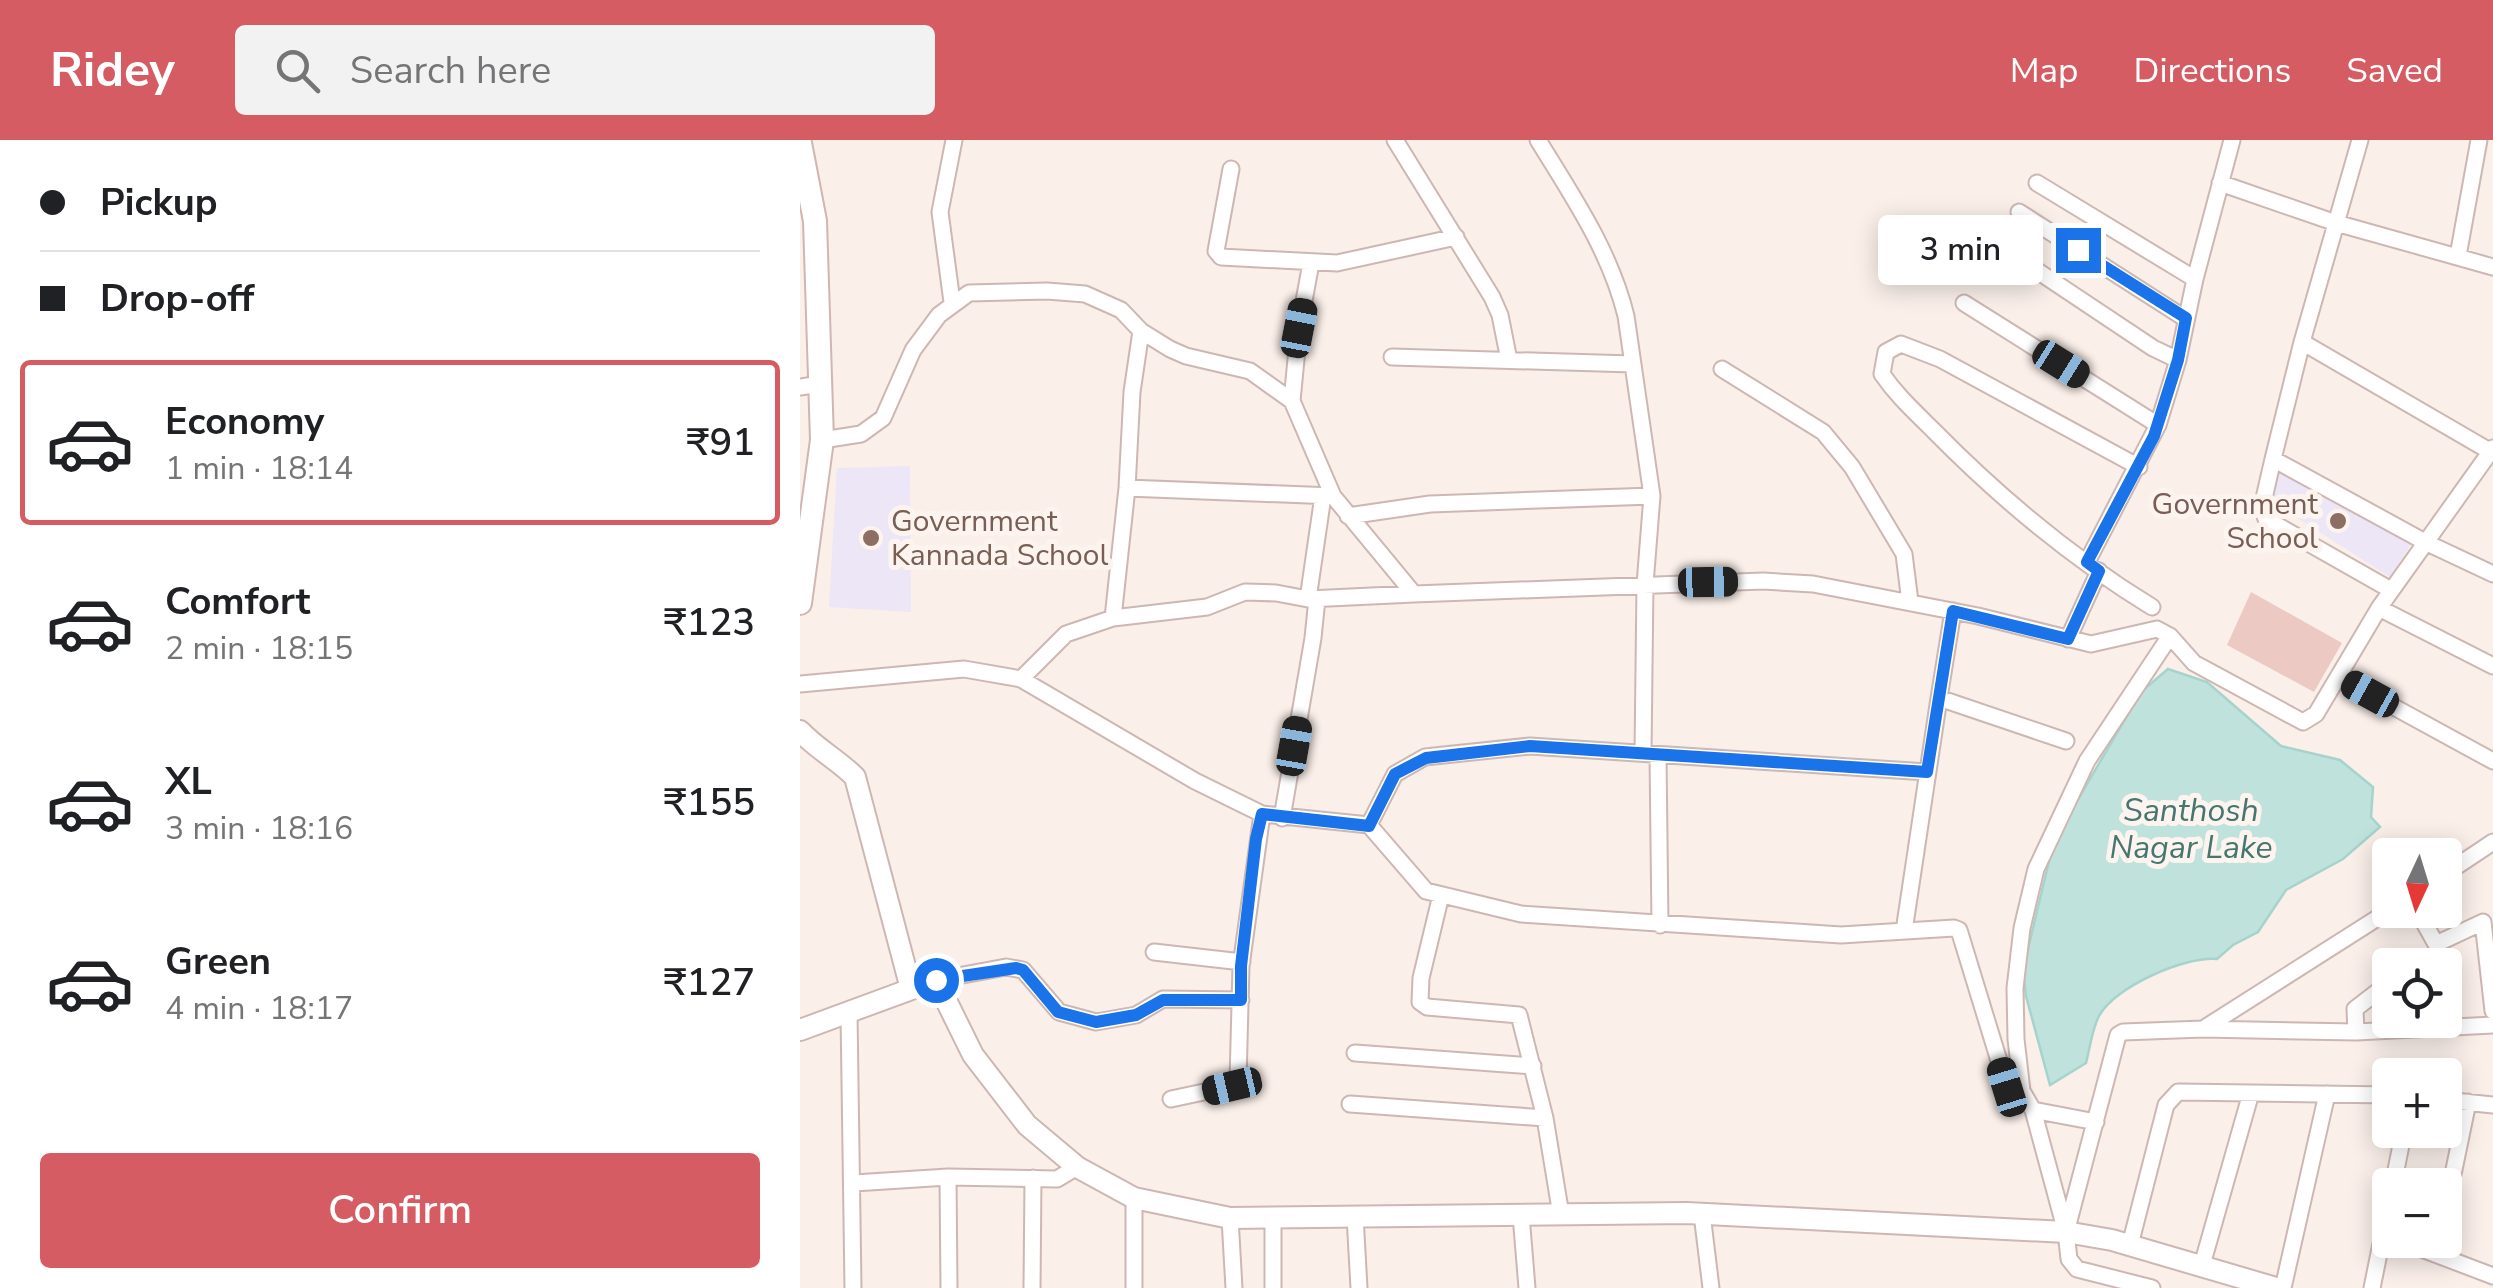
<!DOCTYPE html>
<meta charset="utf-8">
<style>
body{margin:0;font-family:"Nunito Sans",sans-serif;background:#f2f2f2;color:#202124;height:100vh;display:flex;flex-direction:column;font-size:38px;white-space:nowrap}
*{box-sizing:border-box;margin:0}
p{font-size:32px;color:#757577}
.icon{flex:none;width:55px;height:55px;fill:none;stroke:currentColor;stroke-width:2;stroke-linecap:round;stroke-linejoin:round}
.map{position:relative;flex:1;overflow:hidden}
.sheet{display:flex;flex-direction:column;background:#fff;width:800px}
.sheet>*{flex:none}
.guide{display:grid;align-content:center;height:220px;padding:0 40px;background:#fff}
.needle{width:65px;rotate:184deg}
.tools{position:absolute;left:1572px;top:698px;display:grid;gap:20px}
.tools a{display:grid;place-items:center;width:90px;height:90px;border-radius:10px;background:#fff;box-shadow:0 5px 25px #0003;font-size:50px}
.end{position:absolute;width:45px;height:45px;margin:-22px;border:12px solid #1a73e8;background:#fff;box-shadow:0 0 0 5px #fff}
.from{border-radius:50%}
.bubble{position:absolute;height:70px;border-radius:10px;background:#fff;box-shadow:0 5px 25px #0003;font-size:32px;font-weight:600;line-height:70px;text-align:center}
.car{position:absolute;width:30px;height:60px;margin:-30px -15px;border-radius:12px;box-shadow:0 0 8px 2px #0007;background:linear-gradient(#222 24%,#8ab4d8 0 40%,#222 0 76%,#8ab4d8 0 86%,#222 0)}
.guide b{display:flex;align-items:center;gap:35px;height:95px;font-size:38px}
.guide b+b{border-top:2px solid #e0e0e0}
.guide i{width:25px;height:25px;background:#202124}
ul{padding:0;list-style:none}
li{display:flex;align-items:center;gap:30px;height:165px;margin:0 20px 15px;padding:0 20px;border:5px solid transparent;border-radius:10px}
li div{flex:1}
li b{display:block;font-size:38px}
li em{font-style:normal;font-weight:600}
li.current{border-color:#d65c63}
li>.icon{width:90px;height:90px;stroke-width:1.5}
.primary-button{display:flex;gap:20px;margin-top:auto;padding:20px 40px}
.primary-button a{flex:1;height:115px;border-radius:10px;background:#d65c63;color:#fff;font-size:40px;font-weight:600;line-height:115px;text-align:center}
header{display:flex;align-items:center;gap:60px;box-sizing:border-box;height:140px;padding:0 50px;background:#d65c63;color:#fff}
header strong{font-size:48px}
nav{display:flex;gap:55px;margin-inline-start:auto;font-size:35px}
.search{width:700px;height:90px;background:#f2f2f2;display:flex;align-items:center;gap:25px;box-sizing:border-box;padding:0 35px;border-radius:10px;color:#757577;font-size:38px}
main{display:flex;flex:1;min-height:0}
.map>svg:first-child{display:block}
.education{fill:#ece6f7}
.water{fill:#c0e2dd;stroke:#a7d3cd;stroke-width:2.5}
.building{fill:#edc9c4}
.lines{fill:none;stroke-linecap:round;stroke-linejoin:round}
.minor-casing{stroke:#cdb7b3;stroke-width:19}
.tertiary-casing{stroke:#cdb7b3;stroke-width:24}
.secondary-casing{stroke:#cfb6b1;stroke-width:26}
.minor{stroke:#fff;stroke-width:15}
.tertiary{stroke:#fff;stroke-width:20}
.secondary{stroke:#fff;stroke-width:22}
.route{stroke:#1a73e8;stroke-width:12}
.education-dot{fill:#8d6e63;stroke:#fdf4ef;stroke-width:4}
.labels{text-anchor:middle;stroke-width:10;stroke-linejoin:round;paint-order:stroke}
.education-label{font-size:30px;fill:#785e54;stroke:#fdf4ef;text-anchor:end}
.water-label{font-size:32px;font-style:italic;fill:#457670;stroke:#fdf4ef}
</style>
<header>
<strong>Ridey</strong>
<div class="search"><svg class="icon" aria-label="search" viewBox="0 0 24 24"><circle cx="10" cy="10" r="6"/><path d="M15 15l6 6"/></svg>Search here</div>
<nav><a>Map</a><a>Directions</a><a>Saved</a></nav>
</header>
<main>
<section class="sheet">
<div class="guide">
<b><i class="from"></i>Pickup</b>
<b><i></i>Drop-off</b>
</div>
<ul>
<li class="current"><svg class="icon" aria-label="car" viewBox="0 0 24 24"><path d="M5 17H2v-5l4-1 3-4h7l3 4 3 1v5h-3M9 17h6M6 11h13"/><circle cx="7" cy="17" r="2"/><circle cx="17" cy="17" r="2"/></svg><div><b>Economy</b><p>1 min · 18:14</p></div><em>₹91</em></li>
<li><svg class="icon" aria-label="car" viewBox="0 0 24 24"><path d="M5 17H2v-5l4-1 3-4h7l3 4 3 1v5h-3M9 17h6M6 11h13"/><circle cx="7" cy="17" r="2"/><circle cx="17" cy="17" r="2"/></svg><div><b>Comfort</b><p>2 min · 18:15</p></div><em>₹123</em></li>
<li><svg class="icon" aria-label="car" viewBox="0 0 24 24"><path d="M5 17H2v-5l4-1 3-4h7l3 4 3 1v5h-3M9 17h6M6 11h13"/><circle cx="7" cy="17" r="2"/><circle cx="17" cy="17" r="2"/></svg><div><b>XL</b><p>3 min · 18:16</p></div><em>₹155</em></li>
<li><svg class="icon" aria-label="car" viewBox="0 0 24 24"><path d="M5 17H2v-5l4-1 3-4h7l3 4 3 1v5h-3M9 17h6M6 11h13"/><circle cx="7" cy="17" r="2"/><circle cx="17" cy="17" r="2"/></svg><div><b>Green</b><p>4 min · 18:17</p></div><em>₹127</em></li>
</ul>
<div class="primary-button"><a>Confirm</a></div>
</section>
<div class="map">
<svg width="1693" height="1148" viewBox="0 0 1693 1148">
<rect width="100%" height="100%" fill="#faefe9"/>
<path class="education" d="M1476 324 1612 403 1590 437 1469 360Z
M110 326 111 472 29 467 37 328Z"/>
<path class="water" d="M1368 529 1407 542 1481 606 1540 620 1573 647 1571 677 1580 687 1543 719 1486 750 1458 792 1433 805 1417 819C1385 816 1314 847 1299 876 1292 889 1290 908 1286 923L1250 945 1226 856 1223 830 1251 713 1263 685 1341 552Z"/>
<path class="building" d="M1451 452 1542 503 1514 552 1427 505Z"/>
<g class="lines">
<defs>
<path id="minor" d="M595 0 692 157 700 175 709 220
M738 0C773 57 810 111 826 176L852 356 845 444 843 613
M1560 0 1502 202 1473 319 1625 402 1693 434
M431 29 416 111 421 117 537 123 656 97
M1237 43 1395 139
M1420 43 1536 83 1693 127
M1219 72 1386 179
M1197 104 1353 208 1378 220
M1658 116 1679 0
M152 162 140 72 154 0
M1164 163 1358 285
M1502 202 1693 313
M592 217 833 224
M922 229 1023 292 1052 327 1104 414 1110 462
M0 247 20 244
M492 261 499 188 511 123
M22 300 61 294 83 278 113 210 139 175 169 153 247 151 285 154 321 170 341 191 370 209 386 216 450 231 492 261 533 356 614 454 963 441 1013 444 1178 476 1291 504 1357 489 1370 496 1394 523 1503 582 1516 574 1579 468
M1693 308 1579 468 1693 526
M1473 319 1462 367 1466 379 1591 450
M1339 327 1140 219 1101 204 1086 212 1082 234C1097 256 1115 272 1134 291 1200 358 1272 418 1352 467
M327 348 533 356
M548 376 630 364 852 356
M1287 422 1358 285 1378 220 1395 139 1432 0
M508 459 523 356
M313 478 327 348 332 252 341 191
M1268 499 1299 431
M1539 537 1693 621
M221 539 266 494 313 478 407 467 445 452 476 453 508 459 614 454
M0 544 164 529 221 539 395 641 462 674 569 685 626 751 721 774 1041 795 1154 788 1159 790 1207 947 1227 963
M1139 558 1153 471
M858 615 860 785
M482 678 513 498 517 459
M569 685 595 634 625 617 730 606 1127 632
M1645 734 1693 702
M641 755 621 838 620 862 627 867 719 875 745 978 761 1075
M1617 770 1636 804 1683 782 1693 871
M1104 791 1139 558 1266 601
M354 812 442 822
M136 840 206 827 223 830 259 872 296 882 336 875 363 859 441 860
M49 873 53 1148
M1403 889 1556 892 1693 885
M1556 892 1555 869 1590 842
M555 913 733 926
M371 959 432 946 438 941 441 826 462 674
M1645 960 1693 965
M550 964 745 978
M1233 970 1296 982
M148 1037 149 1148
M54 1043 148 1037 257 1039 277 1027
M1593 1045 1604 990
M1645 1073 1668 962
M902 1074 911 1148
M721 1075 727 1148
M555 1076 559 1148
M473 1077V1148
M430 1078 434 1148
M1266 1092 1318 895 1323 892 1403 889 1590 770
M1598 1100 1693 1136
M1330 1105 1366 965 1378 952 1590 955
M1402 1125 1451 953
M232 1148 233 1038
M334 1148V1058
M1352 1148 1277 1129 1269 1119 1266 1092 1233 970 1222 951 1216 899 1215 848 1222 788 1236 729 1287 621 1370 496
M1483 1148 1527 954
M1572 1148 1590 1059"/>
<path id="tertiary" d="M0 591C17 609 38 620 55 637L111 849
M0 890 136 840 173 915 227 985 277 1027 334 1058 430 1078 887 1073 1266 1092 1312 1100 1476 1148"/>
<path id="secondary" d="M0 3 15 81 22 300 0 463"/>
</defs>
<use href="#minor" class="minor-casing"/>
<use href="#tertiary" class="tertiary-casing"/>
<use href="#secondary" class="secondary-casing"/>
<use href="#minor" class="minor"/>
<use href="#tertiary" class="tertiary"/>
<use href="#secondary" class="secondary"/>
</g>
<g class="lines">
<path class="route" d="M136 840 216 828 223 830 258 872 296 882 336 875 363 860H441V826L456 699 462 674 569 686 595 634 626 618 730 606 1127 632 1153 471 1268 499 1299 431 1287 422 1354 296 1378 220 1386 178 1278 110"/>
</g>
<g class="education-dot">
<circle cx="1538" cy="381" r="10"/>
<circle cx="71" cy="398" r="10"/>
</g>
<g class="labels">
<g class="education-label">
<text x="1518" y="374">Government<tspan x="1518" dy="34">School</tspan></text>
<text x="91" y="391" text-anchor="start">Government<tspan x="91" dy="34">Kannada School</tspan></text>
</g>
<g class="water-label">
<text x="1391" y="681">Santhosh<tspan x="1391" dy="37">Nagar Lake</tspan></text>
</g>
</g>
</svg>
<div class="tools">
<a><svg class="needle" viewBox="-14 -14 28 28"><path d="M0-13l5 13h-10z" fill="#e53935"/><path d="M0 13l5-13h-10z" fill="#757577"/></svg></a>
<a><svg class="icon" aria-label="locate" viewBox="0 0 24 24"><circle cx="12" cy="12" r="6"/><path d="M12 2v4M12 18v4M2 12h4M18 12h4"/></svg></a>
<a>+</a>
<a>−</a>
</div>
<i class="end from" style="left:136px;top:840px"></i>
<i class="end" style="left:1278px;top:110px"></i>
<div class="bubble" style="left:1078px;top:75px;width:165px">3 min</div>
<i class="car" style="left:499px;top:188px;rotate:11deg"></i>
<i class="car" style="left:1261px;top:224px;rotate:122deg"></i>
<i class="car" style="left:908px;top:442px;rotate:89deg"></i>
<i class="car" style="left:1570px;top:554px;rotate:299deg"></i>
<i class="car" style="left:494px;top:606px;rotate:10deg"></i>
<i class="car" style="left:432px;top:946px;rotate:257deg"></i>
<i class="car" style="left:1207px;top:947px;rotate:343deg"></i>
</div>
</main>
